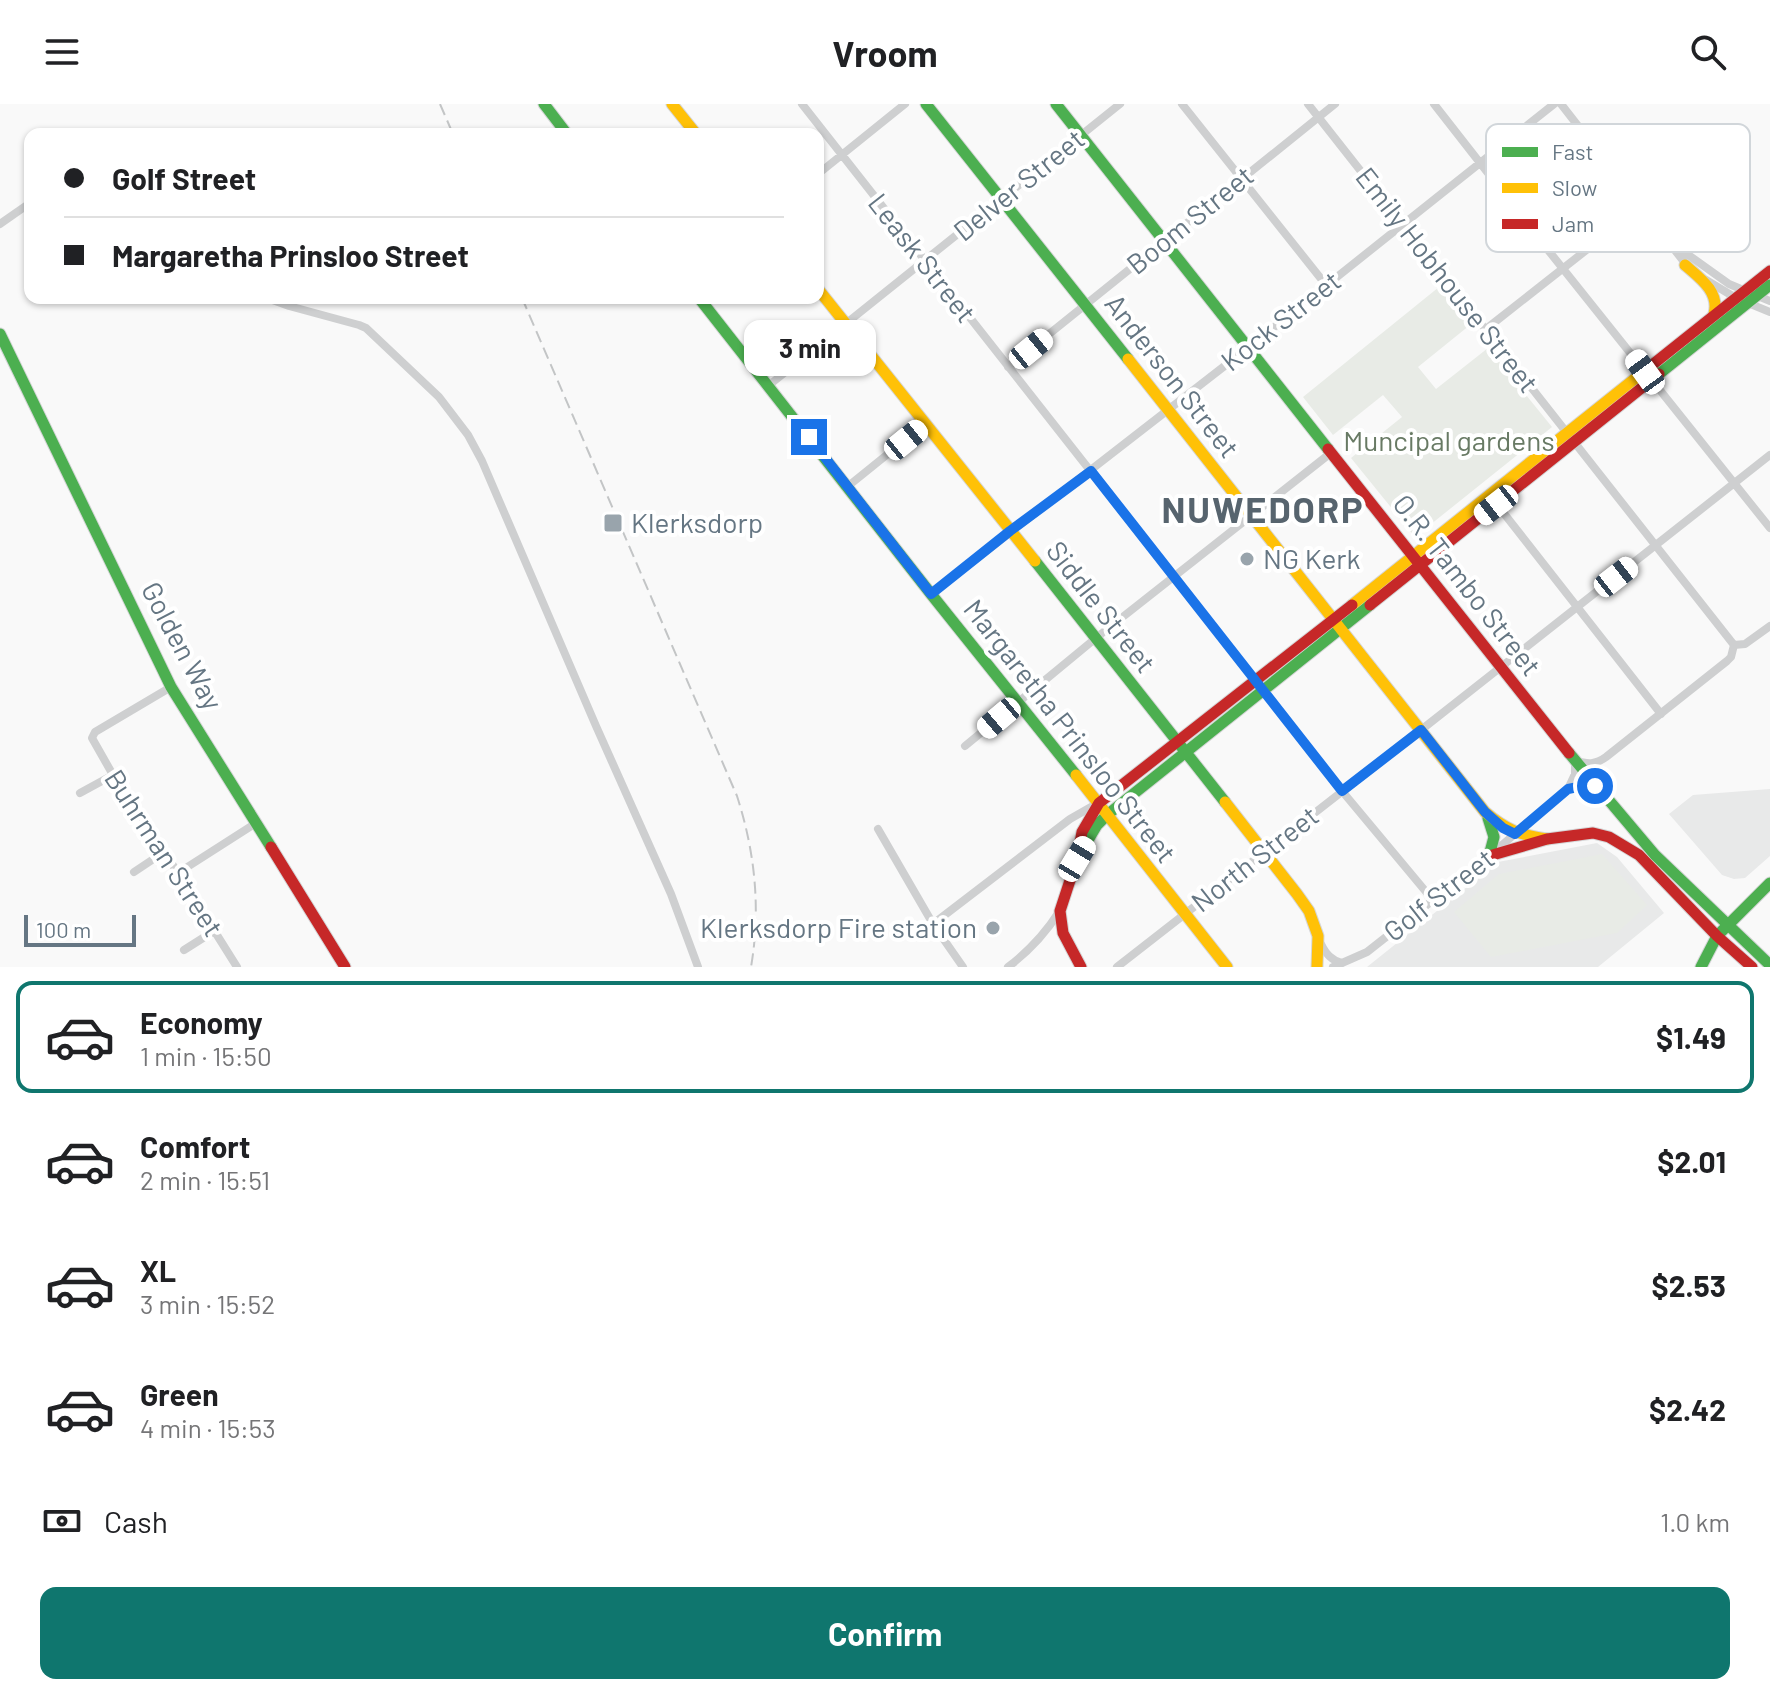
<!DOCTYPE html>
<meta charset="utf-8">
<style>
body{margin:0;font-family:Barlow,sans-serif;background:#f6f6f6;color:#202124;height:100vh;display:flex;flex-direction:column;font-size:30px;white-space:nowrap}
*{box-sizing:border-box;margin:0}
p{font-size:26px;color:#757577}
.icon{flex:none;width:44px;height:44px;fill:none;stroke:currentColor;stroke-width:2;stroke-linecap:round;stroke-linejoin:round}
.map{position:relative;height:863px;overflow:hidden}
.drawer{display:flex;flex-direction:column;background:#fff;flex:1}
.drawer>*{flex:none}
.banner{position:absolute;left:24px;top:24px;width:800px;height:176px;border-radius:16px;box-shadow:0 2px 6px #0004;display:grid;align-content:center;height:176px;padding:0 40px;background:#fff}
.scale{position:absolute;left:24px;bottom:20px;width:112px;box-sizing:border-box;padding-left:8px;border:4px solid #657683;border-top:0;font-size:22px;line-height:28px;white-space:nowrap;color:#657683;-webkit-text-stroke:6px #fff;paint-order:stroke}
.end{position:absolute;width:36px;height:36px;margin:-18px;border:10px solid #1a73e8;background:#fff;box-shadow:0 0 0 4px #fff}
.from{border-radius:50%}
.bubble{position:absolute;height:56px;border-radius:16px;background:#fff;box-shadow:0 2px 6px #0004;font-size:26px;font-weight:700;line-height:56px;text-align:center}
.car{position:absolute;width:24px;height:48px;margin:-24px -12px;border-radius:10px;box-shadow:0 0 6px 2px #0007;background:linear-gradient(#fff 24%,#345 0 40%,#fff 0 76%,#345 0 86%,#fff 0)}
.banner b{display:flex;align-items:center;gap:28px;height:76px;font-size:30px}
.banner b+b{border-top:2px solid #e0e0e0}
.banner i{width:20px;height:20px;background:#202124}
ul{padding:14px 0 0;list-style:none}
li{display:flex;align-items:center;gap:24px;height:112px;margin:0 16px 12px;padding:0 24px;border:4px solid transparent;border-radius:16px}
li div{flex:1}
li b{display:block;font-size:30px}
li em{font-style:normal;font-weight:700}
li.active{border-color:#0f766e}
li>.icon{width:72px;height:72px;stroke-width:1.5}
.pay{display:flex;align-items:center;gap:20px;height:88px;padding:0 40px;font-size:30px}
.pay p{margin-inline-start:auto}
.cta{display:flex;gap:16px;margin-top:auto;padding:16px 40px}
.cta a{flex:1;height:92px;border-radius:16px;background:#0f766e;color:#fff;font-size:32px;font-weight:700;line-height:92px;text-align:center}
header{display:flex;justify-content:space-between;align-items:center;height:104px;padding:0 40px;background:#fff;font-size:36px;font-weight:700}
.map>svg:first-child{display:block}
.built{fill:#e8e9e9}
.green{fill:#e8ebe6}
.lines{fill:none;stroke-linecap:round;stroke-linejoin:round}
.fast-casing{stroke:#d5d6d7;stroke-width:13}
.slow-casing{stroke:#d5d6d7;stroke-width:13}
.jam-casing{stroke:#d5d6d7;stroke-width:13}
.street{stroke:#cecfd0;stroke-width:8}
.fast{stroke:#4caf50;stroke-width:11}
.slow{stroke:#ffc107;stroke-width:11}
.jam{stroke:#c62828;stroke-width:11}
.rail{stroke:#c3c5c6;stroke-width:2;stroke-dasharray:12 6;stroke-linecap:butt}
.route{stroke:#1a73e8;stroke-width:10}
.poi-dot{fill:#99a4ac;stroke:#fff;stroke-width:3}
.labels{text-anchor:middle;stroke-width:8;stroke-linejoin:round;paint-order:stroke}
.street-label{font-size:28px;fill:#657683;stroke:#fff}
.park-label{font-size:28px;fill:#687a64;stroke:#fff}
.poi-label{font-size:28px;fill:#657683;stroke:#fff;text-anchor:start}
.district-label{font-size:36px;font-weight:bold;letter-spacing:2px;fill:#57646e;stroke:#fff}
.key{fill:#fff;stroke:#d1d6da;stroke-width:2}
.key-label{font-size:22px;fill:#657683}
</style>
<header><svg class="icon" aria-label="menu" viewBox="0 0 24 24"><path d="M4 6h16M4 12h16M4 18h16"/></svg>Vroom<svg class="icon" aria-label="search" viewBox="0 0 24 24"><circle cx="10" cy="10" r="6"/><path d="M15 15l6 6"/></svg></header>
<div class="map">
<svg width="1770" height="863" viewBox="0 0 1770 863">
<rect width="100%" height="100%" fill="#f9f9f9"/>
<path class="built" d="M1770 685V752L1745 774 1734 775 1722 771 1669 710 1693 691Z
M1597 739 1617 753 1664 809 1598 863H1367L1498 758Z"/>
<path class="green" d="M1439 183 1470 221 1418 263 1436 285 1488 244 1552 323 1415 433 1351 354 1402 313 1383 291 1333 331 1303 293Z
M1602 750 1647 801 1617 829 1491 853 1454 808 1499 770Z"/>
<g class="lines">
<defs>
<path id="fast" d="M544 0 567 30
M926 0 1128 255
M1056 0 1328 345
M699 194 931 490 1076 671
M0 230 171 583 271 743
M1659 270 1770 181
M1035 457 1225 698
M1569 649 1655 751 1770 861
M1488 714 1494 733 1489 752
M1081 748 1097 721 1107 711 1370 501
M1701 863 1717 832 1770 779"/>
<path id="slow" d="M672 0 696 30
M1685 161C1700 174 1720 188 1714 210
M818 185 1035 457
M1128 255 1485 708C1506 726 1520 731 1547 735
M1352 501 1652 261
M1076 671 1227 863
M1225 698 1297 790 1309 807 1318 832 1317 863"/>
<path id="jam" d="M1652 261 1770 167
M1328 345 1569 649
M1370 501 1659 270
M271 743 345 863
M1489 752 1547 735 1593 729 1609 733 1639 751 1717 832 1752 863
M1081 863 1063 829 1060 807 1077 755 1082 728 1099 699 1352 501"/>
</defs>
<use href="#fast" class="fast-casing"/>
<use href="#slow" class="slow-casing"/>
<use href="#jam" class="jam-casing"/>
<path class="street" d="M802 0 1342 687 1432 795
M1182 0 1326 181
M1308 0 1734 541
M1434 0 1548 146 1770 424
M1561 0 1688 163
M818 70 905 0
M0 120 30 99
M1673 140 1729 180 1770 197
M1706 176 1736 194 1770 208
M267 194 289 202 359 221 366 224 439 293 468 331 482 357 596 622 671 790 698 863
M1486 225 1641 103
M1008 263 1335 0
M768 282 1120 0
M847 383 925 320
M1495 398 1661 610
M931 490 1249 243 1554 0
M171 583 95 628 92 634 113 671 178 769 237 863
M965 642 1096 534 1332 348
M1568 685 1583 682H1595
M80 689 113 671
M878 725 933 820 963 863
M134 768 164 748
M178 769 256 719
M933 820 1070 715 1098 699
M1321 840C1326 850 1331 856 1342 859
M184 846 214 827
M1008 863C1029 847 1045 830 1059 808
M1117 863 1421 626 1770 351
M1333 863 1367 848 1489 752 1568 685 1575 670V657C1588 660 1595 661 1606 653L1727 557 1731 553 1734 541 1745 540 1770 522"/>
<use href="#fast" class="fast"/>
<use href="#slow" class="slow"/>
<use href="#jam" class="jam"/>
<path class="rail" d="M440 0 453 30
M522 194 737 692C755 748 761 805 751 863"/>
</g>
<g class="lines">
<path class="route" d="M809 333 931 490 1010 427 1091 367 1342 687 1421 626 1485 708 1503 724 1515 730 1568 685 1583 682H1595"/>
</g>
<g class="poi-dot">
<rect x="603" y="409" width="20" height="20" rx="4"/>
<circle cx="1247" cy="455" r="8"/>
<circle cx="993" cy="824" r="8"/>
</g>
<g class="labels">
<g class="street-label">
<text transform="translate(1019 81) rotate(-39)" y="10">Delver Street</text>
<text transform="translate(1190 116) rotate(-39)" y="10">Boom Street</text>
<text transform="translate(922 154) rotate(52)" y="10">Leask Street</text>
<text transform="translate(1447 176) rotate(52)" y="10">Emily Hobhouse Street</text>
<text transform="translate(1281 217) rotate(-38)" y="10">Kock Street</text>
<text transform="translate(1172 272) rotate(52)" y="10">Anderson Street</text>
<text transform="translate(1467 481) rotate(52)" y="10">O.R. Tambo Street</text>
<text transform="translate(1101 503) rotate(52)" y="10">Siddle Street</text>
<text transform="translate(182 542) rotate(62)" y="10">Golden Way</text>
<text transform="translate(1070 627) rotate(52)" y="10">Margaretha Prinsloo Street</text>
<text transform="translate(164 749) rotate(57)" y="10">Buhrman Street</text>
<text transform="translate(1255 755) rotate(-38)" y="10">North Street</text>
<text transform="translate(1439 791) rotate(-38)" y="10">Golf Street</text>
</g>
<g class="park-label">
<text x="1449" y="347">Muncipal gardens</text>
</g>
<g class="poi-label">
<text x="631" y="429">Klerksdorp</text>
<text x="1263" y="465">NG Kerk</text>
<text x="977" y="834" text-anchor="end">Klerksdorp Fire station</text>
</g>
<g class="district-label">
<text x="1263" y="419">NUWEDORP</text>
</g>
</g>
<rect x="1486" y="20" width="264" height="128" rx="12" class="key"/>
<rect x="1502" y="43" width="36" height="10" fill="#4caf50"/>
<rect x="1502" y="79" width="36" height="10" fill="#ffc107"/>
<rect x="1502" y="115" width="36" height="10" fill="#c62828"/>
<g class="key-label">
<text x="1552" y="56">Fast</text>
<text x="1552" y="92">Slow</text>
<text x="1552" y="128">Jam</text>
</g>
</svg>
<div class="scale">100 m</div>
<i class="end from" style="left:1595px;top:682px"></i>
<i class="end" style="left:809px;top:333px"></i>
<div class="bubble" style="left:744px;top:216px;width:132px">3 min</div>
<i class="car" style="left:1031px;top:245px;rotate:51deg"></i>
<i class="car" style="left:1645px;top:268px;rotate:324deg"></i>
<i class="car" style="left:906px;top:336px;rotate:51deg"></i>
<i class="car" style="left:1496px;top:401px;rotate:232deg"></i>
<i class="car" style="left:1616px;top:473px;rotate:52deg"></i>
<i class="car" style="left:999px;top:614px;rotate:230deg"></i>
<i class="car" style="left:1077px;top:755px;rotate:31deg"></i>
<div class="banner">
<b><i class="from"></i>Golf Street</b>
<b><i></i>Margaretha Prinsloo Street</b>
</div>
</div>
<section class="drawer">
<ul>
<li class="active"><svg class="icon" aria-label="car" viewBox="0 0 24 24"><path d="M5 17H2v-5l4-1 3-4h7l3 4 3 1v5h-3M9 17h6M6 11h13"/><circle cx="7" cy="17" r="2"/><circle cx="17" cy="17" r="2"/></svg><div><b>Economy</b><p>1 min · 15:50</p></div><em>$1.49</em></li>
<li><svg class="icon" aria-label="car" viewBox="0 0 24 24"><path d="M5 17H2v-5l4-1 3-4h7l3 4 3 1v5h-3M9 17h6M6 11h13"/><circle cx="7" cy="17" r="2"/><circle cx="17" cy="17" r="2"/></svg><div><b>Comfort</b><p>2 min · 15:51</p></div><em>$2.01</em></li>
<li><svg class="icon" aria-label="car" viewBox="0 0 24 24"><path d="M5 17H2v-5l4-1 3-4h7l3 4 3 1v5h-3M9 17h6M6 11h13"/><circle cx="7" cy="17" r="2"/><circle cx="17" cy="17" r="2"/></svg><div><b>XL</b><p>3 min · 15:52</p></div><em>$2.53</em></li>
<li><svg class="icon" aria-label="car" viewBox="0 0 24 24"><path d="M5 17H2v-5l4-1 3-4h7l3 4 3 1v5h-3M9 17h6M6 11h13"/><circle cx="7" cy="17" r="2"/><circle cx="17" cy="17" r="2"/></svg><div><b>Green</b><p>4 min · 15:53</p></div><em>$2.42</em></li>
</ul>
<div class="pay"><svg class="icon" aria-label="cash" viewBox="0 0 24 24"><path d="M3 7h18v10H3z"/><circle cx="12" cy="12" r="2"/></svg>Cash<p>1.0 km</p></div>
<div class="cta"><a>Confirm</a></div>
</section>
